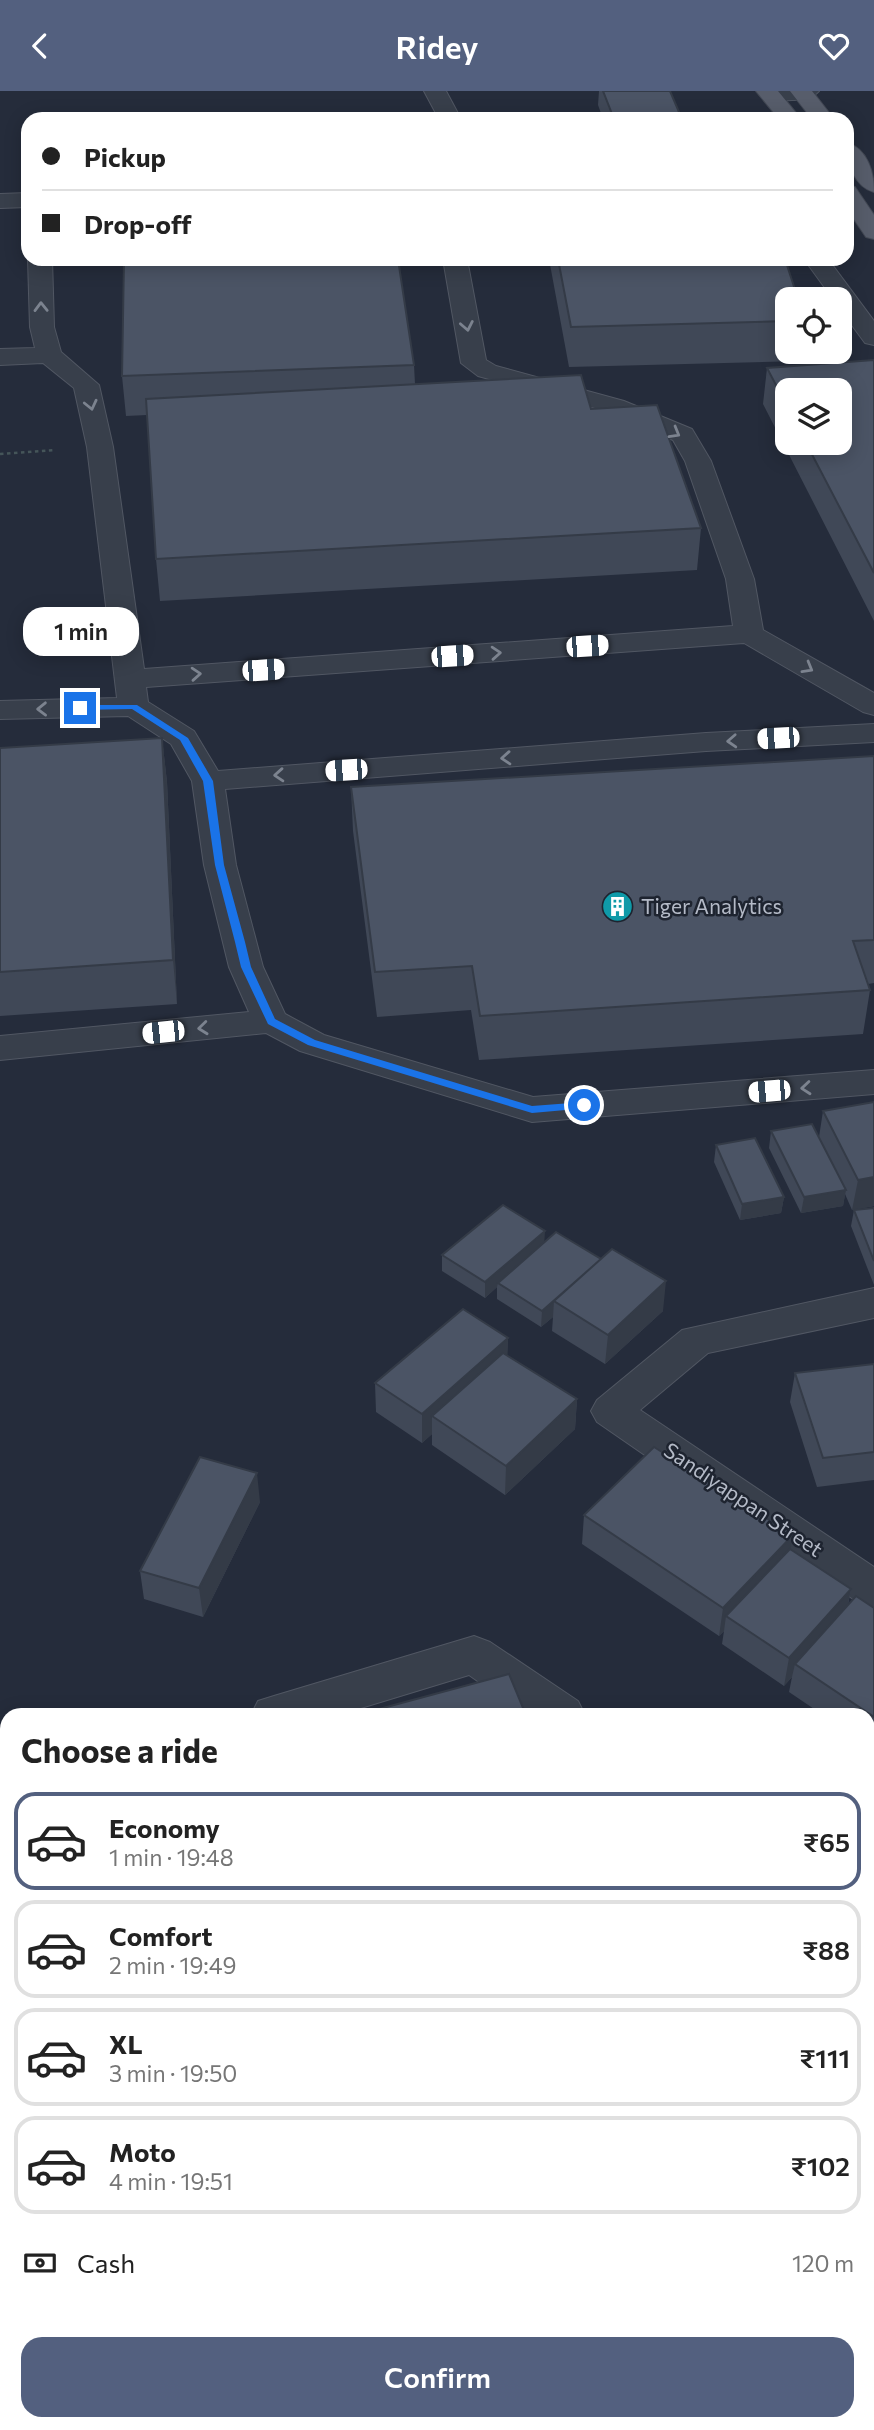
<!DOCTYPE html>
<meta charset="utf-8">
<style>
body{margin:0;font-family:Commissioner,sans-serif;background:#f2f2f2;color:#222;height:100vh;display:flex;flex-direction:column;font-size:26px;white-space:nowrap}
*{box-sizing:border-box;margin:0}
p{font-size:23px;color:#767676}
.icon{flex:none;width:38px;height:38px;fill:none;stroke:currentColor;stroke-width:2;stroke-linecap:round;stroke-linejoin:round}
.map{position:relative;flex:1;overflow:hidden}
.panel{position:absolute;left:0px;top:1617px;width:875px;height:723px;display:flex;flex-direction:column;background:#fff;border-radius:21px 21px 0 0;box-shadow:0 4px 18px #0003}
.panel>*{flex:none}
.banner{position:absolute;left:21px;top:21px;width:833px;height:154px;border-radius:21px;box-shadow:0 4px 18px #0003;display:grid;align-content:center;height:154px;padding:0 21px;background:#fff}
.buttons{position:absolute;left:775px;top:196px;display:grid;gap:14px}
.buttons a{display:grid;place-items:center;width:77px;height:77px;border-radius:14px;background:#fff;box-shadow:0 4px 18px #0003;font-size:35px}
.end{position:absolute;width:32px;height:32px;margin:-16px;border:9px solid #1a73e8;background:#fff;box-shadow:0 0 0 4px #fff}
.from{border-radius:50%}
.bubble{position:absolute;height:49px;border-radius:21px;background:#fff;box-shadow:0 4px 18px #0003;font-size:23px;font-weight:600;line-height:49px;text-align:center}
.car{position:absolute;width:21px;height:42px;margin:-21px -10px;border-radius:9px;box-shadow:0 0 5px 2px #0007;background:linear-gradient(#fff 24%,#345 0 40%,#fff 0 76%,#345 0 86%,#fff 0)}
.banner b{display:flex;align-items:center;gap:24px;height:66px;font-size:26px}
.banner b+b{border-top:2px solid #e0e0e0}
.banner i{width:18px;height:18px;background:#222}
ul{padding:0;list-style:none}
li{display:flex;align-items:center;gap:21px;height:98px;margin:0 14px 10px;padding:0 7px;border:4px solid #e0e0e0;border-radius:21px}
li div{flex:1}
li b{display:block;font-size:26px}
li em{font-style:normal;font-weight:600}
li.on{border-color:#53607f}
li>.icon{width:63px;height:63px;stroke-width:1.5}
h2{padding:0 21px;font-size:32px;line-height:84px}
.pay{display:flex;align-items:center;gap:18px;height:77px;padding:0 21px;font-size:26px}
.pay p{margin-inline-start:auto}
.cta{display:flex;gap:14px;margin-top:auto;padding:14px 21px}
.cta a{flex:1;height:80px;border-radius:21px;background:#53607f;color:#fff;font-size:28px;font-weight:600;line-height:80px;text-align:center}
header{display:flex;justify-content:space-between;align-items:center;height:91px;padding:0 21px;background:#53607f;color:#fff;font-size:32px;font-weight:600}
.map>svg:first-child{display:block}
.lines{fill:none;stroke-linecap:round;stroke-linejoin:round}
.minor-casing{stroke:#515763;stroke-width:2}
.major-casing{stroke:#424854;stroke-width:2}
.path{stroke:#455559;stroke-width:2.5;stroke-dasharray:3.5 3.5;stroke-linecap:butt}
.minor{fill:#383f4b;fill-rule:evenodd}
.major{fill:#575d6b;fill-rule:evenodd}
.wall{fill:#404857;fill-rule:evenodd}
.shaded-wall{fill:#343b47}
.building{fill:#4b5465;stroke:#343b47;stroke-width:2}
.oneway{stroke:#7c838f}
.route{fill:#1a73e8}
.labels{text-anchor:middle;stroke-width:5;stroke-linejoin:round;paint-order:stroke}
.poi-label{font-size:21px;fill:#b4bac7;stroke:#1e2430;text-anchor:start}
.street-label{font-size:21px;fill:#b4bac7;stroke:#1e2430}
</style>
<header><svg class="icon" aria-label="back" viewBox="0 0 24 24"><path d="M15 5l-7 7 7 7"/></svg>Ridey<svg class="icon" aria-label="heart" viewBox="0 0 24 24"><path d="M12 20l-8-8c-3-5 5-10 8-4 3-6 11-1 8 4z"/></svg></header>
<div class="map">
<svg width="874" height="2339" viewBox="0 0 874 2339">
<rect width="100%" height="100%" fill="#252c3b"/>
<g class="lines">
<defs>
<path id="minor" d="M424 0H446L461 28H439Z
M762 0H819C810 11 776 11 763 7L759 3Z
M28 102V116L0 117V103Z
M28 168H52L54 236 61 261 99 294 113 356 144 578 733 535 726 488 685 370 673 349 606 320 478 285 461 272 443 168H467L486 269 496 275 624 310 692 338 711 370 754 488 763 539 874 602V624L863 621 744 552 146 596 148 611 194 640 218 680 706 642 874 633V651L706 660 225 698 236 774 263 876 285 923 324 944 533 1006 874 979V1003L532 1031 300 960 266 942 0 969V945L249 921 229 876 204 774 192 690 171 653 128 625 0 628V610L117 607 87 356 74 297 43 272 0 274V258L35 257 30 236Z
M804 168H828L874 230V254L865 252 840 218V208H833Z
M874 1197V1227L708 1262 640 1319 874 1476V1517L859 1512 597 1331 591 1320 597 1309 682 1239Z
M474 1545 490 1551 578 1610 585 1624H526L469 1584 338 1624H251L258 1610 274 1605Z
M7 1733V1780L0 1782V1735Z
M868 1814 874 1816V1862L868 1860Z
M0 2228 7 2231V2307L0 2304Z
M7 2312V2333H51L52 2339H0V2321Z"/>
<path id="major" d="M756 0H778L801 28H779Z
M790 0H812L834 28H812Z
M847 52C868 58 874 82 874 101 853 95 847 71 847 52Z
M847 94 855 96 874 124V148L866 146 847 118Z"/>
</defs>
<use href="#minor" class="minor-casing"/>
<use href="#major" class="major-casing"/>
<path class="path" d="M0 363 55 359"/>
<use href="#minor" class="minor"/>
<use href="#major" class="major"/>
</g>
<path class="wall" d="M599 0H670L682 28H603L598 14Z
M549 168H785L788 208V261H802L801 270 569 276Z
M874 269V530L763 313 767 277ZM788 299 840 352H788Z
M414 274 415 293 591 318 701 437 697 479 160 510 156 468 147 324 126 325 122 285Z
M162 647 167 691 177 913 0 925V657Z
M874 665V892L868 893 870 899 863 943 479 969 471 919 377 926 353 740 351 696Z
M874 1011V1115L852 1119 845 1103 843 1115 801 1122 769 1057 771 1040 819 1046 823 1020Z
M716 1054 784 1106 781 1122 740 1129 714 1071Z
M874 1117V1194L851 1135 854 1119Z
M545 1151 663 1220 605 1273 552 1240 553 1226 541 1236 497 1208V1196L485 1207 442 1180V1164Z
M508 1247 507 1265 577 1308 575 1338 505 1404 432 1354V1343L422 1352 376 1321 375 1292Z
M874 1273V1389L817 1396 790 1311 795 1282Z
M260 1411 203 1526 144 1508 140 1480Z
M584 1424 790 1459 851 1498 848 1514 874 1517V1658L868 1654V1624H823L789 1601 792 1586 784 1595 722 1553 724 1540 719 1545 582 1453Z"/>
<path class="shaded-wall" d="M162 647 167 691 177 913 173 869Z
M874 1086V1115L852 1119 858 1089Z
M846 1099 843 1115 801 1122 804 1106Z
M784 1106 781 1122 740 1129 742 1113Z
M545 1140 544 1156 498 1192 497 1196 485 1207V1191Z
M601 1168 554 1210 553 1226 541 1236 542 1220Z
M666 1190 663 1220 605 1273 608 1244Z
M508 1247 507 1276 432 1325V1343L422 1352V1323Z
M577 1308 575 1338 505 1404 506 1375Z
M257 1382 260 1411 203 1526 199 1497Z
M793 1444 788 1473 726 1525 724 1540 719 1545 723 1517Z
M851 1498 845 1527 795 1573 792 1586 784 1595 789 1567Z"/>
<path class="building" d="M603 0H670L682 28H614Z
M124 168H398L414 274 122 285Z
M558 168H785L798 208H788V230L571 236Z
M874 269V482L806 352H840V299H788V317L767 277Z
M581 284 591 318 657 314 701 437 156 468 146 308Z
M162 647 173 869 0 881V657Z
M874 665V849L853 850 870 899 480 925 472 875 375 881 351 696Z
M874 1011V1086L858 1089 823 1020Z
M812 1033 846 1099 804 1106 771 1040Z
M755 1047 784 1106 742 1113 716 1054Z
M503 1114 545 1140 485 1191 442 1164Z
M874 1117V1170L854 1119Z
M556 1141 601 1168 542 1220 498 1192Z
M612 1158 666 1190 608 1244 554 1210Z
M463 1218 508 1247 422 1323 375 1292Z
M503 1262 577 1308 506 1375 432 1325Z
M874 1273V1361L823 1367 795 1282Z
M654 1356 793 1444 723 1517 584 1424Z
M200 1366 257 1382 199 1497 140 1480Z
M790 1458 851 1498 789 1567 726 1525Z
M856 1505 874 1517V1626L795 1573Z
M509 1583 526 1624H357Z
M7 1830V2074L0 2040V1832Z
M868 2180 874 2194V2339H62L60 2333H868Z"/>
<defs><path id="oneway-chevron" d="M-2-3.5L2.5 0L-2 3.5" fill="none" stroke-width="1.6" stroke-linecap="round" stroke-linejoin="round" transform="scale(1.75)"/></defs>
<g class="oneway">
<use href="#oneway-chevron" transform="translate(41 216) rotate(-91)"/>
<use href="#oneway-chevron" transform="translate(467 235) rotate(79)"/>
<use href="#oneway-chevron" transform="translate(91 314) rotate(77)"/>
<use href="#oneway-chevron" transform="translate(675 342) rotate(30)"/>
<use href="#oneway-chevron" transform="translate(496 562) rotate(-4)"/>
<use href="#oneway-chevron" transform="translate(808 577) rotate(30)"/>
<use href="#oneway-chevron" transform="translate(196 583) rotate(-4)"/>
<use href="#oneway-chevron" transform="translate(42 618) rotate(179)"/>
<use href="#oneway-chevron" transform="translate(732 650) rotate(177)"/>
<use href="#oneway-chevron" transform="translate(506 667) rotate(176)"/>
<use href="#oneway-chevron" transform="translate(279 684) rotate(176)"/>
<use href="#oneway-chevron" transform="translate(203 937) rotate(174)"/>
<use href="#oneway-chevron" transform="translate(806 997) rotate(175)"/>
</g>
<path class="route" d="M80 614H137L188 647 213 690 224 774 245 851 251 876 275 928 315 949 532 1015 584 1011 588 1012V1017L532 1022 308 954 268 933 241 876 235 851 215 774 203 690 180 649 132 618 77 619Z"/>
<defs>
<symbol id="building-disc" viewBox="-11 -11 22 22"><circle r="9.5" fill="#0f9aa8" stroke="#1e2430"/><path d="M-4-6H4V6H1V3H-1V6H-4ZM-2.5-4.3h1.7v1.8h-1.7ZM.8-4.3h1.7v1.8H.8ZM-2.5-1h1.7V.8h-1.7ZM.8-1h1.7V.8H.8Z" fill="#fff"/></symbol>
</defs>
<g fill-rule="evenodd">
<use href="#building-disc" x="600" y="798" width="35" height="35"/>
</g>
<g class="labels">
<g class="poi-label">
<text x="641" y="823">Tiger Analytics</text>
</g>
<g class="street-label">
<text transform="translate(743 1409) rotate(34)" y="7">Sandiyappan Street</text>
</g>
</g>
</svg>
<div class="buttons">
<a><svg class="icon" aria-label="locate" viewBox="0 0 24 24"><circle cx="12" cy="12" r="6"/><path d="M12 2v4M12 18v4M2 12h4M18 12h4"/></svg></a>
<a><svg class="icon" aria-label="layers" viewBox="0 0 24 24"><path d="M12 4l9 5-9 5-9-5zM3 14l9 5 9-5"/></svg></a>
</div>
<i class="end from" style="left:584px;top:1014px"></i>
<i class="end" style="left:80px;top:617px"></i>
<div class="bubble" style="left:23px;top:516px;width:116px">1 min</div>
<i class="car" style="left:587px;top:555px;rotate:86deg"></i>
<i class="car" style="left:452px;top:565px;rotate:86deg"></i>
<i class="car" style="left:263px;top:579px;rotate:86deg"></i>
<i class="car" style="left:778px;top:647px;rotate:267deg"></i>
<i class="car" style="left:346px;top:679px;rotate:266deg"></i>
<i class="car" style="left:163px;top:941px;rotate:264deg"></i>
<i class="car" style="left:769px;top:1000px;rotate:265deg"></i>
<div class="banner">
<b><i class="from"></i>Pickup</b>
<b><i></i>Drop-off</b>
</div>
<section class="panel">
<h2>Choose a ride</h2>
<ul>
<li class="on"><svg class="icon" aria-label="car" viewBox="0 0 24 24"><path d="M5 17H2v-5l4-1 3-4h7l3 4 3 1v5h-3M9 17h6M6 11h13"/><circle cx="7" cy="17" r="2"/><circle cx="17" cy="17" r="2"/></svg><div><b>Economy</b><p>1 min · 19:48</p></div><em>₹65</em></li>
<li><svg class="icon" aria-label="car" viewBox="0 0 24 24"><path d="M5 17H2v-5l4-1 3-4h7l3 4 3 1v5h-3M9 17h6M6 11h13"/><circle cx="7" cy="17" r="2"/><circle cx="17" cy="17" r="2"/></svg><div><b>Comfort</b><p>2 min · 19:49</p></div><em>₹88</em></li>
<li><svg class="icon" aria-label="car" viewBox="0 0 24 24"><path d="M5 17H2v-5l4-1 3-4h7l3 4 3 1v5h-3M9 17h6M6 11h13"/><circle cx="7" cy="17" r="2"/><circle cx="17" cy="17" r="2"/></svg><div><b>XL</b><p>3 min · 19:50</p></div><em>₹111</em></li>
<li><svg class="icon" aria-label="car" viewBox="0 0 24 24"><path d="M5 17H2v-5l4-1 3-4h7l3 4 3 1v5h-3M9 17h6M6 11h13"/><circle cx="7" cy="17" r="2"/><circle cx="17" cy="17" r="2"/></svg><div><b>Moto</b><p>4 min · 19:51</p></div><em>₹102</em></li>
</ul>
<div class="pay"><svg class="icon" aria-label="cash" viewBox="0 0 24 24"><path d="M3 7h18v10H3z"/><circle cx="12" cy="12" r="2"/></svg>Cash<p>120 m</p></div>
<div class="cta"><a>Confirm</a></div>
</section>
</div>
